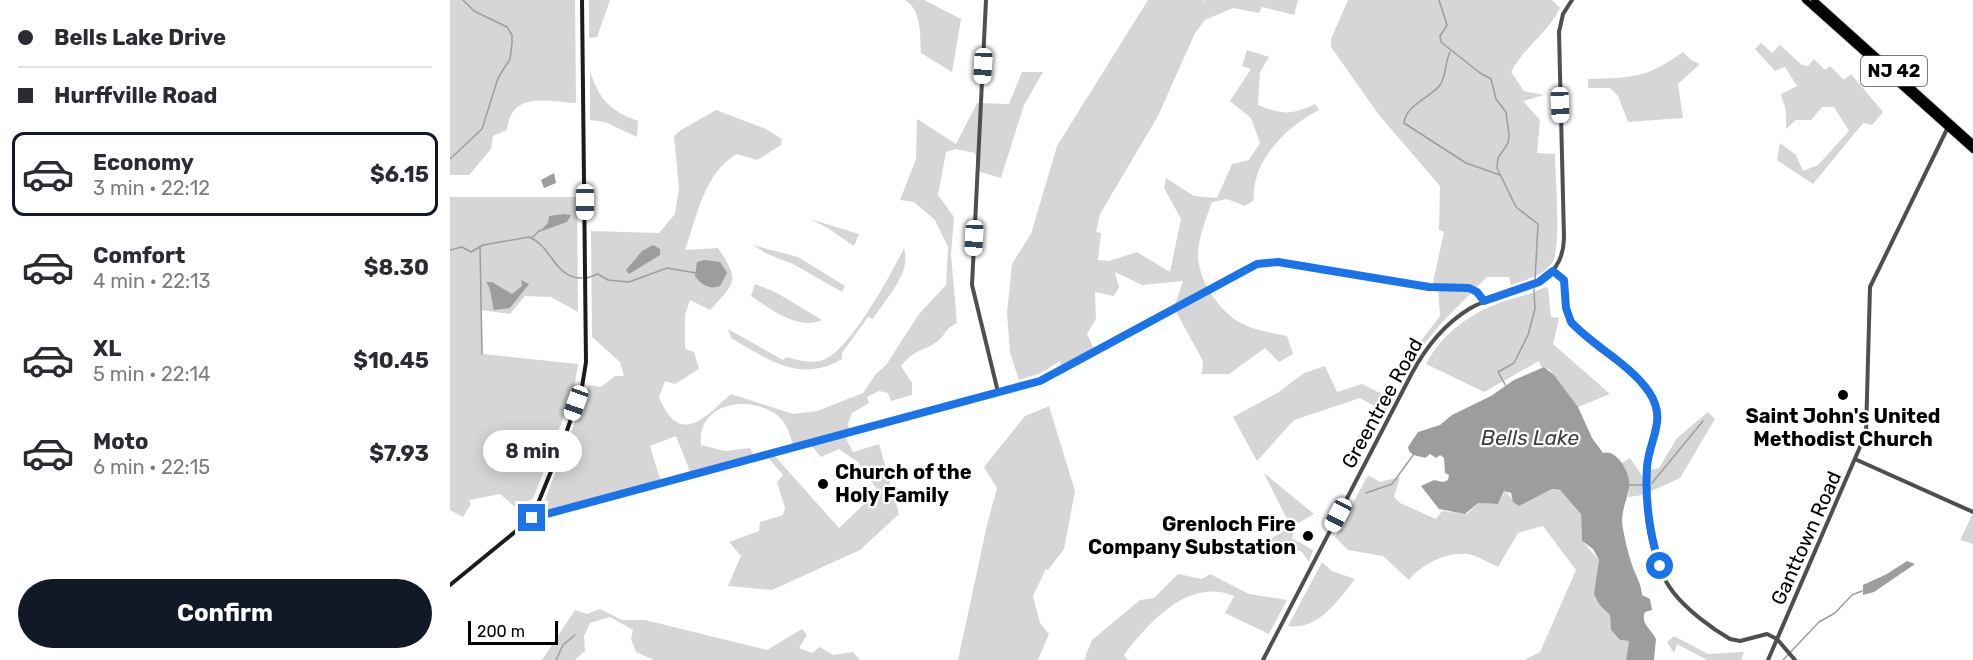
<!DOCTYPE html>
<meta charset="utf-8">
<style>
body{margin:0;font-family:Rubik,sans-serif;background:#f2f2f3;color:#2b2b33;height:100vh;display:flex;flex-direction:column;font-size:22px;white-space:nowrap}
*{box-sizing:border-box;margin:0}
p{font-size:20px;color:#7c7c81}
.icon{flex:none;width:33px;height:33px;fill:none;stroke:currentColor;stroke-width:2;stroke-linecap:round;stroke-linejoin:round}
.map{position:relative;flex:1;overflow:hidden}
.side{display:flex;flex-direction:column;background:#fff;width:450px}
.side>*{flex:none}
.banner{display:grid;align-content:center;height:132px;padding:0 18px;background:#fff}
.scale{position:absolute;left:18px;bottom:15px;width:90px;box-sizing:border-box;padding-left:6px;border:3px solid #000;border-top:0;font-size:16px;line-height:21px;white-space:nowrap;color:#000;-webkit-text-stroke:4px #fff;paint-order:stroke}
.end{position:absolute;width:27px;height:27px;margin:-14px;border:8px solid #1a73e8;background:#fff;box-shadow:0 0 0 3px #fff}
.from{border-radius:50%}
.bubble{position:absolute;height:42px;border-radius:21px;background:#fff;box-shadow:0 3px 15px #0003;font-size:20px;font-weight:700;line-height:42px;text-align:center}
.car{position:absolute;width:18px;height:36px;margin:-18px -9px;border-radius:8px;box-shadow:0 0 4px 2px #0007;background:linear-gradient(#fff 24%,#345 0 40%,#fff 0 76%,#345 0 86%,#fff 0)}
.banner b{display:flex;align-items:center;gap:21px;height:57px;font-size:22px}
.banner b+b{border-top:2px solid #e1e1e2}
.banner i{width:15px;height:15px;background:#2b2b33}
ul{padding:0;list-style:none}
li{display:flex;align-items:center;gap:18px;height:84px;margin:0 12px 9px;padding:0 6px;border:3px solid transparent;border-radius:12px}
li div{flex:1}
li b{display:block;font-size:22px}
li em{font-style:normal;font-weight:700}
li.current{border-color:#111827}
li>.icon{width:54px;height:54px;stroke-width:1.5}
.cta{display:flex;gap:12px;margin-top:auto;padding:12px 18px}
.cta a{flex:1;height:69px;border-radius:36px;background:#111827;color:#fff;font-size:24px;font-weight:700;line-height:69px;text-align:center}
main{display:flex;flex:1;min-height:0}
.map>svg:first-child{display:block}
.green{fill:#d6d6d6}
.water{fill:#9d9d9d}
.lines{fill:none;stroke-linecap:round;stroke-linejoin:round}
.stream{stroke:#9d9d9d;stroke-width:1.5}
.trunk-casing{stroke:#dbdbdb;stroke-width:8}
.tertiary{stroke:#4f4f4f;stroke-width:4}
.secondary{stroke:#1c1c1c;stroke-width:4}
.trunk{stroke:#000;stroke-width:6}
.route{stroke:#1a73e8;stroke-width:8}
.poi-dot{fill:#000;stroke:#fff;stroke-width:2}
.labels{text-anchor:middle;stroke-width:4.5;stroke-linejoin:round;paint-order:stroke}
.shield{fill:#fff;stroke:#4c4c4c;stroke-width:1.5}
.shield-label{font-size:18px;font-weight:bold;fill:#000}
.street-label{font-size:20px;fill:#000;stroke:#fff}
.poi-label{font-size:20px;font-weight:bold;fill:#000;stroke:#fff}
.water-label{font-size:21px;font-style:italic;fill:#3e3e3e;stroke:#fff}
</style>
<main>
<section class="side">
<div class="banner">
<b><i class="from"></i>Bells Lake Drive</b>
<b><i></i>Hurffville Road</b>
</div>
<ul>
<li class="current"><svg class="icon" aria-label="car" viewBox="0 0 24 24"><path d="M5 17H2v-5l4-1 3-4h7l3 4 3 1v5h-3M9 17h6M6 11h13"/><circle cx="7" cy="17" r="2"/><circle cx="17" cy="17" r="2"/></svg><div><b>Economy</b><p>3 min · 22:12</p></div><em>$6.15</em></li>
<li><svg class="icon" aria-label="car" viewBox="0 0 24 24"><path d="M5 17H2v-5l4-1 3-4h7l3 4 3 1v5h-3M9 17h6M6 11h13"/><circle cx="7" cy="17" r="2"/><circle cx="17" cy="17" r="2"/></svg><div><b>Comfort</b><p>4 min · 22:13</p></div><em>$8.30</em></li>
<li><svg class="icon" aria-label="car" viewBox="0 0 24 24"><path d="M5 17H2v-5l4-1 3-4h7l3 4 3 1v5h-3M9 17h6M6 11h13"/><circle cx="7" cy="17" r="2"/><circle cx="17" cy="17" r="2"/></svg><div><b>XL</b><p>5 min · 22:14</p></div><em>$10.45</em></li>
<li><svg class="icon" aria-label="car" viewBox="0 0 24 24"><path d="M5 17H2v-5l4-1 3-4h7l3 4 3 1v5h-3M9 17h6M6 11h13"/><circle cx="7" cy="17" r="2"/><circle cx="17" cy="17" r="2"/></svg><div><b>Moto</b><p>6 min · 22:15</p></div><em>$7.93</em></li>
</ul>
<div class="cta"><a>Confirm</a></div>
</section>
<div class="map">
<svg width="1523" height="660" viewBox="0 0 1523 660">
<rect width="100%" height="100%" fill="#fff"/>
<path class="green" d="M0 0H125L126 103C96 101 61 91 57 130L43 136 41 149 19 175H0Z
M139 0H160L147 37 139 38Z
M455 0H474L511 19 502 72 471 53C470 36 472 10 455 0Z
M698 0H754L753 3 755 0H848L844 15 812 7 809 13 783 8 755 20 745 33 708 116 650 214 646 232 651 233 648 260 659 261 687 252 720 272 731 219 714 188 716 178 744 196 767 198 782 164 799 160 810 143 801 118 780 101 801 69 792 66 797 50 819 57 810 72 808 105C831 115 843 115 865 104L869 110C836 127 801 161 804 200L795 206 777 199 762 202C756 219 748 238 748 256 749 283 772 316 797 326 809 331 824 333 837 336L843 354 829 362 815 348 779 374H752L753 361 724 308 733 281 692 285 665 272 669 287 664 296 645 292 646 319 637 334 646 353 612 370 610 361 591 373 569 380 560 353 557 313 562 264 581 234 607 146Z
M898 0H1102L1110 8C1098 33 1075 46 1061 72L1074 91 1094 95 1073 101 1090 120 1087 153 1105 154C1105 175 1112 248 1102 263 1093 276 1075 280 1061 285L1059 277H1037C1008 307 978 332 958 370L951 367 990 316 988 288 982 287 994 232 989 230 990 186 929 115 881 47V39Z
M1311 43 1322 53 1330 45 1352 65 1358 66 1364 59 1375 70 1380 66 1394 80 1401 74 1433 112 1422 125 1413 123 1363 184 1327 160 1330 143 1346 155 1353 171 1368 165 1399 131 1384 107H1372L1361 120H1346L1336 129V111L1331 94 1347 86 1335 67 1325 71 1305 49Z
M1233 52 1241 60 1250 64 1228 84 1233 118 1178 122 1168 96 1160 88H1138V79C1182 78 1197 78 1233 52Z
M140 71C149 99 160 111 188 121L187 137 155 122 140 120Z
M572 72H593L574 105 551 178 530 172 525 153 506 149 496 152 488 195 504 217 501 255 507 323C494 330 498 331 490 339 478 351 466 347 451 366L462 383V395L441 401 438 393 429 391 417 397 419 403 402 413 398 424 400 433 394 435 403 452 429 444 449 514 410 550 322 590 278 586 291 556 279 542 309 531 310 522 333 515 335 508 327 482 333 475 316 455 322 453 389 528 428 491 408 462 389 449 371 457 360 444 344 448C340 436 337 422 327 415 298 394 247 403 251 445L275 451 300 448 305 457 241 474 226 436 200 446 211 482 89 515 139 385 151 387 165 376H174L170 362 142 337 141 231 209 233 225 214 229 188 224 136 231 130 266 110 316 129 332 139 331 145 307 160 287 154C254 172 247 217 235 250L268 248C290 281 286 282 260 310L240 300 235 315V349L244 352 249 369 225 384 215 381 209 397C230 448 255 417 281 394L343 414 367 411 413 393 426 374 436 365 469 314 496 285 498 247 485 220 464 202 450 200 466 159 467 119 506 144 527 103 559 104Z
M0 197H127L128 312 101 297 75 296 60 314 31 310 33 354 128 364 124 389 84 497 70 511 50 494 19 500 21 504 13 517 0 510Z
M360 219 409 234 404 246 376 227Z
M303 245 348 257 395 286 392 292 343 264 317 254Z
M454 248C462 273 436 298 423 319L418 317 392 353V359C351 384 317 359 281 338L278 329 333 360 336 357C347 360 361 364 373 360 399 352 442 273 454 248Z
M305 284 327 293 372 320C349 331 320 309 301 296Z
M1095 287 1098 288 1101 317 1109 318 1103 344 1160 394 1128 407 1099 369 1091 367 1089 361 1034 392 976 364C990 337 1015 317 1042 306 1059 298 1079 296 1095 287Z
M875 366 887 392 912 384 942 399 935 412 910 398 844 420 807 461 783 417 829 392 854 373Z
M599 406 625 491 614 549 598 570 596 569 583 596 590 623 599 634 588 660H508L537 525 547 488 534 467 575 416Z
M1258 412 1265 419 1230 478 1193 495 1178 497 1179 486 1172 463 1180 458 1193 477 1200 470 1209 468 1227 438Z
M920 426 925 428 920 437 915 435 912 441 917 444 913 452 908 449 912 443 906 440 911 431 916 434Z
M814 473 864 514 845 525 842 538 863 550 859 562 852 552 843 548 837 555 815 542 841 527Z
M918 475 930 482 950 477 944 497 950 503 986 519 992 511 1017 514 1028 503 1048 504 1055 491 1069 506 1102 489 1111 491 1131 513 1132 541 1149 560 1146 598 1160 615 1161 630 1170 640 1179 641 1176 660H1074L1090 652 1126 570 1093 526 1068 533 1048 567C1040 563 1031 558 1022 555 1001 549 971 564 959 580L933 556 898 550 885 537Z
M1522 515H1523V544L1510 540Z
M872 562 882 571 905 579C889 599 868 631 838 626Z
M728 574 752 579 760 574 799 594 837 600 819 634 775 613 784 596C739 577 699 622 674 655L678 660H634L642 640 690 600 704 598Z
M150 609 172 620H195L317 650 352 629 357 635 349 648 362 653 370 647 383 655 403 652 410 660H204L186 652 181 639 183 630 160 617 140 623 134 636 135 651 125 660H92L125 610 137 614Z
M1224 636 1258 654 1294 652 1291 660H1257L1227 644 1224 653 1217 642Z"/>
<path class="water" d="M104 173 106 183 94 188 91 180Z
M114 214 121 215 117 222 89 232 98 223 99 216Z
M203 245 210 249V255L179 274 176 270 192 251Z
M255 260 270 262 277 273 270 286C260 290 251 285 245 276L247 262Z
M71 280 79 284 60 308 44 310C41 300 42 290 36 282H42L62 294 72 286Z
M1094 367 1104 375 1128 407 1142 438 1153 453C1167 448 1182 475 1179 488 1176 503 1170 513 1173 529 1175 540 1178 553 1182 565 1186 576 1191 583 1192 595L1200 599 1202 610 1195 612C1190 623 1201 629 1206 639L1204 660H1176L1179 641 1170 640 1161 630 1160 615 1149 604 1144 594 1149 560 1143 549 1132 541 1131 514 1110 490 1102 489 1069 506 1063 502 1061 493 1054 491 1048 504 1028 503 1015 514 989 509 971 486 984 480 993 482 998 480 999 475 995 473 994 458 990 455 986 458 980 454 975 458C968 455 960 457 958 447L968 432 990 425 1002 415 1041 396 1064 380Z
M1457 561 1465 564 1424 592 1413 595V585L1437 574Z"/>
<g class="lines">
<path class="stream" d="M989 0 997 25 990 36 991 42 1030 73 1041 79 1046 99 1056 112 1059 135 1058 143 1048 158 1047 168 1066 207 1088 224 1085 280
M1000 52C995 62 996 77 990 85 980 98 956 105 954 123L1016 163 1050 175
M0 159 32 129 48 78 60 59 62 44V35L57 27 24 11 13 0
M83 237 90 230
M30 247 32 354
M0 250 12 247 21 252 33 245 79 237C102 246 104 278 132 278
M137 278 148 274 158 280 179 282 217 268 246 273
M1056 386 1048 372 1064 363 1078 335 1085 309 1084 289
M1202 483 1253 421
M1177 485H1194
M916 493 942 484 964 454
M106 660 113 645 125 635
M1333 660 1369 622 1385 613 1402 595 1412 591"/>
<defs>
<path id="trunk" d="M1355 0 1523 150
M1364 0 1523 143"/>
</defs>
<use href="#trunk" class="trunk-casing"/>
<path class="tertiary" d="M536 0 522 285 548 392
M1103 271 1114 280C1115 292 1113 306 1118 316 1130 344 1188 368 1203 399 1215 424 1200 441 1197 465 1193 505 1198 559 1223 592 1237 610 1261 628 1280 639L1290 641 1317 634 1327 639 1345 660
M1407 460 1523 512
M82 518 590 381 794 269 811 263 828 262 979 287 1019 288 1027 292 1033 301
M813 660 962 373C976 347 993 325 1019 309 1056 287 1113 293 1114 238L1109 32 1113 14 1122 0
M1318 660 1416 433 1420 287 1498 127"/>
<path class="secondary" d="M0 585 82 518 113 442 132 387 136 362 132 0"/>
<use href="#trunk" class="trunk"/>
</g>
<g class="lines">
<path class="route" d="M82 518 590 381 807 264 828 262 979 287 1019 288 1027 292 1034 301 1089 282 1103 271 1114 280 1116 308 1121 322C1144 347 1180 364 1199 392 1218 420 1199 439 1197 467 1195 501 1199 533 1210 566"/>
</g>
<g class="poi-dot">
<circle cx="1393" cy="395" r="6"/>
<circle cx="373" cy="484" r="6"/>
<circle cx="858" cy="536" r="6"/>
</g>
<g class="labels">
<rect class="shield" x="1411" y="56" width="66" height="30" rx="4.5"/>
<g class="shield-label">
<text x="1444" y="77">NJ 42</text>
</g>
<g class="street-label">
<text transform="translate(932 403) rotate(-61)" y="7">Greentree Road</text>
<text transform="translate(1356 538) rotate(-66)" y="7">Ganttown Road</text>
</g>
<g class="poi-label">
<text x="1393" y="423">Saint John's United<tspan x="1393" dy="23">Methodist Church</tspan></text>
<text x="385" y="479" text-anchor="start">Church of the<tspan x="385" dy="23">Holy Family</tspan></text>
<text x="846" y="531" text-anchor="end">Grenloch Fire<tspan x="846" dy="23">Company Substation</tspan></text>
</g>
<g class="water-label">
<text x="1080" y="445">Bells Lake</text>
</g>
</g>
</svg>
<div class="scale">200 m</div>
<i class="end from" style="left:1210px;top:566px"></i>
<i class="end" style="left:82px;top:518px"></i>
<div class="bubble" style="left:33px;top:430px;width:99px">8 min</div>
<i class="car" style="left:533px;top:66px;rotate:183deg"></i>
<i class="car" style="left:1110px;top:105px;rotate:178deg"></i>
<i class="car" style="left:135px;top:202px;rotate:180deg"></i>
<i class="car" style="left:524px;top:238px;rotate:183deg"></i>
<i class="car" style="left:126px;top:403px;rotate:200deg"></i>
<i class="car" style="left:888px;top:515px;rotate:208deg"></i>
</div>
</main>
